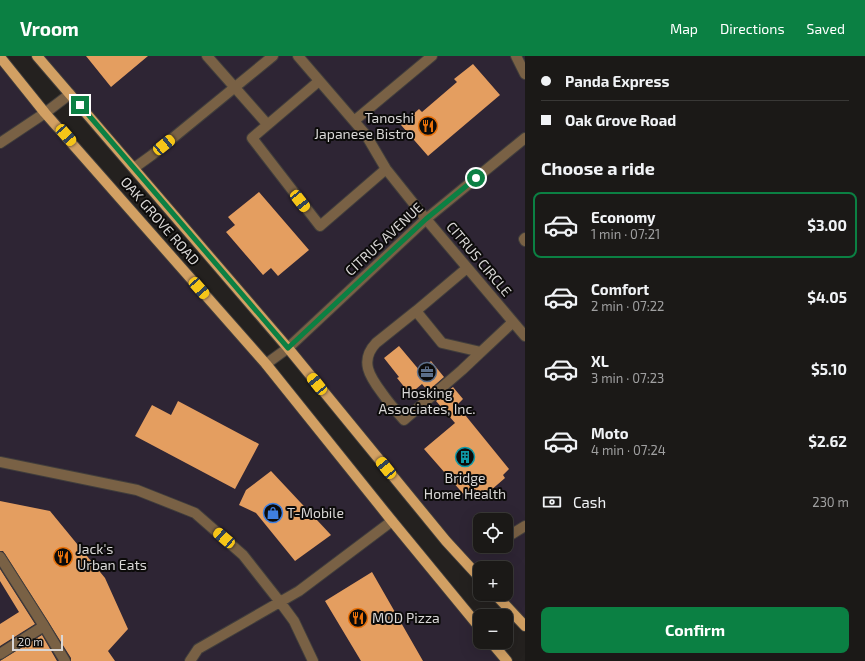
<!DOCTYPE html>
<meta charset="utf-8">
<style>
body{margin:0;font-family:"Exo 2",sans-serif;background:#282624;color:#f1f3f6;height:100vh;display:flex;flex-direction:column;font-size:15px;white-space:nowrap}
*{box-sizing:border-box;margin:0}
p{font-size:13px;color:#a0a0a1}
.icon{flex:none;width:22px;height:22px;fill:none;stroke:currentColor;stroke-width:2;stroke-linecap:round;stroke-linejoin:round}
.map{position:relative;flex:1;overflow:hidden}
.sheet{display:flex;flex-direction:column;background:#1b1917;width:340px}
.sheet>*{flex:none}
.banner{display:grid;align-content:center;height:88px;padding:0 16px;background:#1b1917}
.tools{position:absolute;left:473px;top:457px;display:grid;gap:8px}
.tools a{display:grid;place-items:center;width:40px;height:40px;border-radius:8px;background:#1b1917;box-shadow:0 4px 16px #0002,0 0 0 1px #393836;font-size:20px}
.scale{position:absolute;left:12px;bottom:10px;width:51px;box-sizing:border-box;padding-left:4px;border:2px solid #d9d7d6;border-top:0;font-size:11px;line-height:14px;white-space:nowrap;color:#d9d7d6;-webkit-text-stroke:3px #0c0b0a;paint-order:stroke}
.end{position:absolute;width:18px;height:18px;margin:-9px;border:5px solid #0b8043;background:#fff;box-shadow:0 0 0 2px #fff}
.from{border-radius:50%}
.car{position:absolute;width:12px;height:24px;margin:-12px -6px;border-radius:5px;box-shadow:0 0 3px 1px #0007;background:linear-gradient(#f5c518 24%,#345 0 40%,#f5c518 0 76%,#345 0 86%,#f5c518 0)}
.banner b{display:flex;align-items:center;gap:14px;height:38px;font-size:15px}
.banner b+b{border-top:1px solid #393836}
.banner i{width:10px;height:10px;background:#f1f3f6}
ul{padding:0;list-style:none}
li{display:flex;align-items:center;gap:12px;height:66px;margin:0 8px 6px;padding:0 8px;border:2px solid transparent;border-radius:8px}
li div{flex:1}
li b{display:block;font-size:15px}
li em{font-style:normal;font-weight:700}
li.current{border-color:#0b8043}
li>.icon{width:36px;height:36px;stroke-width:1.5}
h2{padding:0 16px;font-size:18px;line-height:48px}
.pay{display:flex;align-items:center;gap:10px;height:44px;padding:0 16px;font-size:15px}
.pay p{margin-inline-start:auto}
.cta{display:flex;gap:8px;margin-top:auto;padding:8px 16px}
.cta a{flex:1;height:46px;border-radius:8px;background:#0b8043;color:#fff;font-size:16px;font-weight:700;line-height:46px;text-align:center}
header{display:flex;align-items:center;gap:24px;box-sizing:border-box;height:56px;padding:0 20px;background:#0b8043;color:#fff}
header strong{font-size:19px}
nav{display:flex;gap:22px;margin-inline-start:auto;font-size:14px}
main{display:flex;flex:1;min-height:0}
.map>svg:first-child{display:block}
.commercial{fill:#2e2534;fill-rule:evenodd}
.building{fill:#e49e60}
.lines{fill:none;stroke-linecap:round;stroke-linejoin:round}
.minor-casing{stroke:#413e3c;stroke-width:12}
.major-casing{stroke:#413e3c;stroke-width:12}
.minor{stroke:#796145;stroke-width:10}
.major{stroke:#d2a063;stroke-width:10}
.route{stroke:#0b8043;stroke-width:5}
.labels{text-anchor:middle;stroke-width:4;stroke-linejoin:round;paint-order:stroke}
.poi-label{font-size:14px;fill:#d9d7d6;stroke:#0c0b0a;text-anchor:start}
.street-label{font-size:14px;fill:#d9d7d6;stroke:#0c0b0a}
</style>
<header>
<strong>Vroom</strong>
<nav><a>Map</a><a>Directions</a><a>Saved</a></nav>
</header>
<main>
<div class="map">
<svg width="525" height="605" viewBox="0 0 525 605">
<rect width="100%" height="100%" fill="#24211f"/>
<path class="commercial" d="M0 0 266 308 480 572V586H491L507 605H0Z
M37 0H525V570L495 538H506V512H480V522ZM480 464H506V490H480Z"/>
<path class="building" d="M86 0H148L111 31Z
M473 8 500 39 428 100 401 69 419 53 422 56 457 26 454 23Z
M259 136 309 194 278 220 271 212 263 219 226 176 235 169 228 161Z
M399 290 420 315 431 305 444 321 428 335 422 328 410 338 397 322 399 321 384 302Z
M453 331 463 343 457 349 509 413 503 419 505 422 482 442 475 433 466 441 424 393 455 367 436 345Z
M178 345 259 388 235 433 135 380 152 349 171 359Z
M271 415 331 479 295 505 256 457 239 449 246 434Z
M0 445 50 455 105 522 128 573 108 595 115 605H71V602L49 567 5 498 3 495H0Z
M0 513 35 568 0 590V568L19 556 0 525Z
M372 516 423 605H361L325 545Z
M42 579 57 605H0L3 603Z"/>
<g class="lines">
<defs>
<path id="minor" d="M207 0 267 68
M298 0 366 79 386 113 426 163 525 280
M516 0 525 18
M319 25 252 82 320 170 386 113
M354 65 432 0
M0 87 45 57 70 38
M134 112 152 99 273 0
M525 182 524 183 525 185
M467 212 416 255 376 287C359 305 370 321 382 337 389 347 396 355 404 364L462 314 481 296
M416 255 442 287 481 296 513 266
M266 308 288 292 426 163 525 82
M0 406 137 434 195 457 243 499 280 546 294 565 313 605
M512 478 525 470
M0 501 44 570 0 598
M44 570 65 605
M190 605 198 593 299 535 392 465"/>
<path id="major" d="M37 0 288 292 446 485 480 522
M0 1 45 57 266 308 392 465 480 572
M495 538 525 570
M491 586 507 605"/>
</defs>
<use href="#minor" class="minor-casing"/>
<use href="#major" class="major-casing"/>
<use href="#minor" class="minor"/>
<use href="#major" class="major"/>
</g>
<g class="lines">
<path class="route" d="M80 49 288 292 426 163 476 122"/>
</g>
<defs>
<symbol id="restaurant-ring" viewBox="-11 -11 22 22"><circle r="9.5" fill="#0c0b0a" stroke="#e8710a" stroke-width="1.5"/><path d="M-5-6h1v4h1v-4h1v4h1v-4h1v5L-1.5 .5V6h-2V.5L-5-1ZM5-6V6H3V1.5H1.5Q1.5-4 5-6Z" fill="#e8710a"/></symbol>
<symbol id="office-ring" viewBox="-11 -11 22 22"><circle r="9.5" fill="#0c0b0a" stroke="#5c6f8a" stroke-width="1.5"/><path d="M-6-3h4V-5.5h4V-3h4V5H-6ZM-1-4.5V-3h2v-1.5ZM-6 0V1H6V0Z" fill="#5c6f8a"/></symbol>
<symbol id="building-ring" viewBox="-11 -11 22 22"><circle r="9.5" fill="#0c0b0a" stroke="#0f9aa8" stroke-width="1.5"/><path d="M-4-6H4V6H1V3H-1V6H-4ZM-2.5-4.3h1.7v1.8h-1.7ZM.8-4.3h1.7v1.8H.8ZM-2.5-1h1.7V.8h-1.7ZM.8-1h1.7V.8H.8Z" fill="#0f9aa8"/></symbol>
<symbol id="shop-ring" viewBox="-11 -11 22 22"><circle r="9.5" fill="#0c0b0a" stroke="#3f7fe0" stroke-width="1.5"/><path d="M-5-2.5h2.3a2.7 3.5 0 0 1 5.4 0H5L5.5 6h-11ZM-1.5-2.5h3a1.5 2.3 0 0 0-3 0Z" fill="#3f7fe0"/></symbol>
</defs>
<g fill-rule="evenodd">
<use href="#restaurant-ring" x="417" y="59" width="22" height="22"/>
<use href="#office-ring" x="416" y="305" width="22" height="22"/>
<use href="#building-ring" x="454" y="390" width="22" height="22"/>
<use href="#shop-ring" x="262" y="446" width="22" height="22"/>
<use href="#restaurant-ring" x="52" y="490" width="22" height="22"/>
<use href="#restaurant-ring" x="347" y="551" width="22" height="22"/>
</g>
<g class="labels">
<g class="poi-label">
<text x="414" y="67" text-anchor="end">Tanoshi<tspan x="414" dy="16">Japanese Bistro</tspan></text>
<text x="427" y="342" text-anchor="middle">Hosking<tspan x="427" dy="16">Associates, Inc.</tspan></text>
<text x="465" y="427" text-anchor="middle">Bridge<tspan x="465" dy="16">Home Health</tspan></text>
<text x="287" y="462">T-Mobile</text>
<text x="77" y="498">Jack's<tspan x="77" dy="16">Urban Eats</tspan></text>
<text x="372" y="567">MOD Pizza</text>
</g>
<g class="street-label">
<text transform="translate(160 165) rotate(49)" y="5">OAK GROVE ROAD</text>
<text transform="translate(384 183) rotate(-43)" y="5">CITRUS AVENUE</text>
<text transform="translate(479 203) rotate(50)" y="5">CITRUS CIRCLE</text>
</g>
</g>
</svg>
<div class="tools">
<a><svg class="icon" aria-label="locate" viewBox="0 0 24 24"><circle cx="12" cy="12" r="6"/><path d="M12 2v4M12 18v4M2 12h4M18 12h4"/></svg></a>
<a>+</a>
<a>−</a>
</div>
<div class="scale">20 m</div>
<i class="end from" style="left:476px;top:122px"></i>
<i class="end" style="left:80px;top:49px"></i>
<i class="car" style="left:66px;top:79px;rotate:139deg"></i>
<i class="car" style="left:164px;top:89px;rotate:51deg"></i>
<i class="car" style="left:300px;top:145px;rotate:142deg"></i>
<i class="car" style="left:199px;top:232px;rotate:139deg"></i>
<i class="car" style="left:317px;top:328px;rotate:321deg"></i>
<i class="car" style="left:386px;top:412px;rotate:321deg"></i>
<i class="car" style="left:224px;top:482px;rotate:311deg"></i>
</div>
<section class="sheet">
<div class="banner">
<b><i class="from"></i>Panda Express</b>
<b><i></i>Oak Grove Road</b>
</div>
<h2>Choose a ride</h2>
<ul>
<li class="current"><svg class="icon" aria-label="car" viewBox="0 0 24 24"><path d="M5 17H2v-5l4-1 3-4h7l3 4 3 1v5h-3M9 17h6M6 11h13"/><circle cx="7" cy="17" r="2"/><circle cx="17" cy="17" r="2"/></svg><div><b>Economy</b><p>1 min · 07:21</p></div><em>$3.00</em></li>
<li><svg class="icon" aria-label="car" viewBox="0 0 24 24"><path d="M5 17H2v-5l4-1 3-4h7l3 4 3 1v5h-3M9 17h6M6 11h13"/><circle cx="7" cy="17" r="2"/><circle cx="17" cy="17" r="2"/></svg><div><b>Comfort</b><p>2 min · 07:22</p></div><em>$4.05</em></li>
<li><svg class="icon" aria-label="car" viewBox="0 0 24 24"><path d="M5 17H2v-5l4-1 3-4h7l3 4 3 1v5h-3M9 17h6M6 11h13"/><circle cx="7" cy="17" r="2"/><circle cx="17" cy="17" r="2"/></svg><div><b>XL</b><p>3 min · 07:23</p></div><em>$5.10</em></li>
<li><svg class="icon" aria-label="car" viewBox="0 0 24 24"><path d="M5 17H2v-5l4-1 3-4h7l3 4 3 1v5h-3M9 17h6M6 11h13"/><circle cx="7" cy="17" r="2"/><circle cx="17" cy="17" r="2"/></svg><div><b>Moto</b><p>4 min · 07:24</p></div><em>$2.62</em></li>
</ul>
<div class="pay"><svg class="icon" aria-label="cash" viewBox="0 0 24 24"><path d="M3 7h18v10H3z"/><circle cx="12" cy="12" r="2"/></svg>Cash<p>230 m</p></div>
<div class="cta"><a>Confirm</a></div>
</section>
</main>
